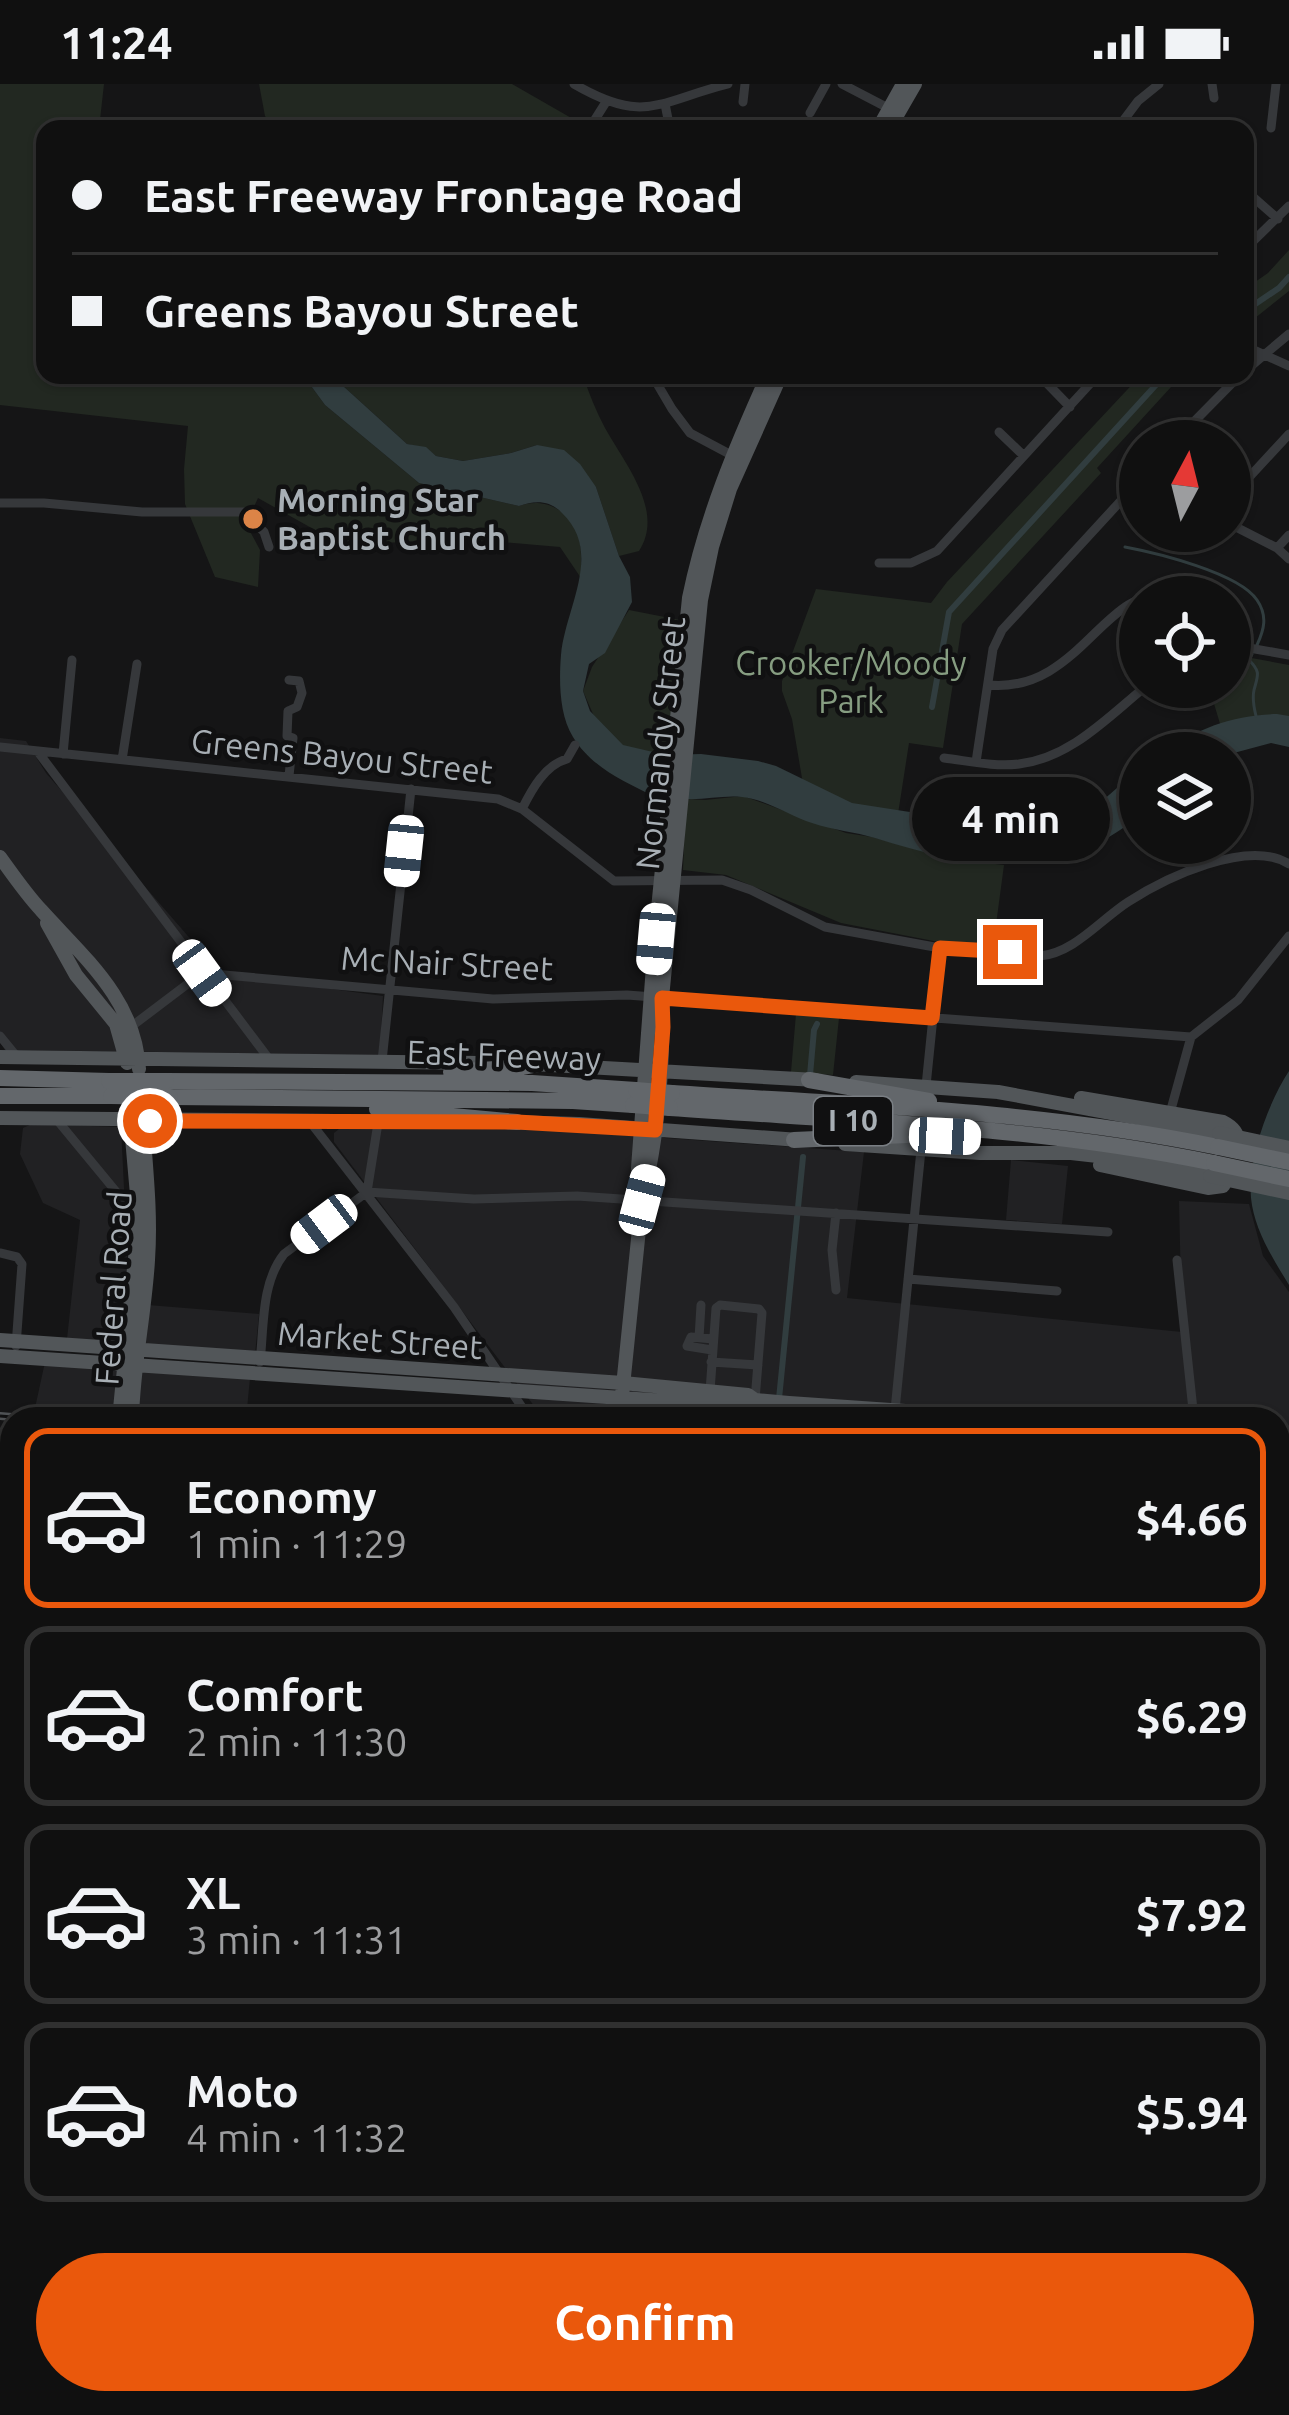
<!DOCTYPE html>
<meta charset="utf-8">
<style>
body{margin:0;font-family:Ubuntu,sans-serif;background:#1e1e1e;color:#f1f3f6;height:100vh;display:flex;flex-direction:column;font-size:45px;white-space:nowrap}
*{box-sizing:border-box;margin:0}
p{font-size:39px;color:#9c9d9f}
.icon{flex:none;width:66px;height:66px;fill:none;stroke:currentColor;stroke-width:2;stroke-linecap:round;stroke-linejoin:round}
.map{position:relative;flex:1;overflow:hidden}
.details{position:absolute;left:0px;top:1323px;width:1290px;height:1008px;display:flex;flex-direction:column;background:#101010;border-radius:36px 36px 0 0;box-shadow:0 3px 9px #0004,0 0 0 3px #303030}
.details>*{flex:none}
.banner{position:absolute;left:36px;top:36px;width:1218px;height:264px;border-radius:24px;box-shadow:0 3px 9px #0004,0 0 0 3px #303030;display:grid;align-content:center;height:264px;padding:0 36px;background:#101010}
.needle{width:78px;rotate:7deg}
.buttons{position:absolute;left:1119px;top:336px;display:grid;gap:24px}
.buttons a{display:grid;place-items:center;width:132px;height:132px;border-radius:50%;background:#101010;box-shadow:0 3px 9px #0004,0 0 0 3px #303030;font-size:60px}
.end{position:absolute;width:54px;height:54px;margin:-27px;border:15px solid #ea580c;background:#fff;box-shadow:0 0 0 6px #fff}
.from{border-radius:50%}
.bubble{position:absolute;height:84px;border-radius:42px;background:#101010;box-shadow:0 3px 9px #0004,0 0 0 3px #303030;font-size:39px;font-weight:700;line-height:84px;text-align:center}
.car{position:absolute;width:36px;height:72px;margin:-36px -18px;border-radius:15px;box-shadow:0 0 9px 3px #0007;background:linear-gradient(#fff 24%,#345 0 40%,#fff 0 76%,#345 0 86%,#fff 0)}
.banner b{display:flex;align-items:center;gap:42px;height:114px;font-size:45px}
.banner b+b{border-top:3px solid #303030}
.banner i{width:30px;height:30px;background:#f1f3f6}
ul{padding:21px 0 0;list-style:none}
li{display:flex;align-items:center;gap:36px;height:180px;margin:0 24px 18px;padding:0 12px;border:6px solid #303030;border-radius:24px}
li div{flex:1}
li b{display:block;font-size:45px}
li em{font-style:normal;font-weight:700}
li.active{border-color:#ea580c}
li>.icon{width:108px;height:108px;stroke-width:1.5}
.action{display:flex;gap:24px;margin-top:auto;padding:24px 36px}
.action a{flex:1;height:138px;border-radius:72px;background:#ea580c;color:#fff;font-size:48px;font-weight:700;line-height:138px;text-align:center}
.status{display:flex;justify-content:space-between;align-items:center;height:84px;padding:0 60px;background:#101010;direction:ltr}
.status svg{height:33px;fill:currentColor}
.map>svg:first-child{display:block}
.built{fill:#212123}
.green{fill:#222821}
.water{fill:#313d3f}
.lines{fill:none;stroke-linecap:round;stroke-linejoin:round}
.stream{stroke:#313d3f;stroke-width:3}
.canal{stroke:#313d3f;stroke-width:6}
.minor{stroke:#36383b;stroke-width:9}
.major{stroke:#525659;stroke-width:14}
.highway{stroke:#63676b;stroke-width:16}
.rail-casing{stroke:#4f5255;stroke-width:8}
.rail{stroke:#101011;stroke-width:3;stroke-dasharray:9;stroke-linecap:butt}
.major-bridge{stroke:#525659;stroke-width:14}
.highway-bridge{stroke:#63676b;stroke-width:16}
.route{stroke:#ea580c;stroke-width:15}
.poi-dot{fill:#dc8447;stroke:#101011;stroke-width:4.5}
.labels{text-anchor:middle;stroke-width:9;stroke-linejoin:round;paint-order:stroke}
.shield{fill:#101011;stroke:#7a7f84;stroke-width:3}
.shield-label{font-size:30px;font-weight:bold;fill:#a8afb5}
.poi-label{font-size:33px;font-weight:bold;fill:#a8afb5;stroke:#101011;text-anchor:start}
.park-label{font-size:33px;fill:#869d81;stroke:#101011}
.street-label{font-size:33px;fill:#a8afb5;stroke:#101011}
</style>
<div class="status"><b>11:24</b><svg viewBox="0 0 49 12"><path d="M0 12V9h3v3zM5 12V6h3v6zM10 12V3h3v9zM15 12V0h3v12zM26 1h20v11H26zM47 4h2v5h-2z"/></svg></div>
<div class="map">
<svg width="1289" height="2331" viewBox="0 0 1289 2331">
<rect width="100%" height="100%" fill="#151516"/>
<path class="built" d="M0 654 26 657 46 689 221 890 383 912 380 971 5 966 0 958Z
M32 1040 121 1043 128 1185 120 1259 67 1255 80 1136 43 1119 20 1070 23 1044Z
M339 1045H538L864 1068 847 1214 1182 1248 1179 1117 1249 1120 1263 1172 1289 1208V1559L1278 1558V1335H544L334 1058V1049Z
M1011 1076 1068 1082 1062 1140 1006 1136Z
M148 1221 259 1230 255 1270 143 1261Z
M45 1278 250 1294 246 1335H150L35 1324Z
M1278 1628 1289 1630V2331H0V2288L12 2279V2319H1278Z
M5 2020 12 2021V2243L0 2246V2076Z"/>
<path class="green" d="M0 0H104L99 45H45V291H303L325 321 419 399 519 422C544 412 573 427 579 455 582 467 581 481 581 494L560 463 477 456 340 460 258 414 246 440 260 466 258 503 215 493 185 420 184 385 188 342 0 321Z
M259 0H512L580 39 575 45H275L265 32Z
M1289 166V207L1245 242V205L1268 189Z
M331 291H583C589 310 596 327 605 344 625 380 665 427 639 467L619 472 596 403 537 361 511 369 463 377 436 372 426 364 407 360Z
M1141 291H1182L1097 384 1101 389 962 540 943 664 909 659 898 730 859 723 803 700 792 635 782 607V597L816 505 931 519 947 498Z
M629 526 680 536 668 670 638 669 603 653 583 607 592 583Z
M1230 570 1289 581V638L1221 643 1209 603H1230Z
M743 712 846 749 872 753 952 775 1004 781 993 863 944 859 841 839 726 791 683 786 686 715 705 716Z
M796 930 839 934 833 991 791 988Z"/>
<path class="water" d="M303 291H331L407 360 426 363 436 372 463 377 511 369 537 361 564 366 580 380 596 403 619 472 630 493 632 518 605 569 589 580 583 607 590 627 623 661 666 671 701 670 758 677 776 682 852 719 942 733 994 747 1051 743 1074 734 1094 724 1140 684V731C1058 800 970 784 875 754 855 748 833 746 812 739 790 732 765 715 742 713 724 711 705 716 686 715L678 706 655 713C624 697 592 684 573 653 559 631 559 596 561 571 565 524 604 469 562 429 550 416 535 416 519 422L419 399 325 321Z
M1277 630 1289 632V663L1271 659 1230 670 1162 669C1198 644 1233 631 1277 630Z
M1289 987V1201C1273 1175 1254 1145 1251 1114 1248 1074 1268 1019 1289 987Z"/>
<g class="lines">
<path class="stream" d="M1125 463C1157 469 1239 489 1257 516 1268 532 1264 546 1257 561
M1252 570 1249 576C1261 588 1258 591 1254 606 1252 615 1254 624 1256 632
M0 1990 12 1985"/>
<path class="canal" d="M1245 227 1279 204 1289 193
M932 623 949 528 1165 291
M810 991 814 946 817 940
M777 1335 803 1073
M0 2266 12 2263"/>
<path class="minor" d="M574 0C645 41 657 18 728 0
M842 0 890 25
M1212 0 1214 14
M743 18 745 0
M665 20 670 45
M810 29 826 0
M1271 44 1276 0
M589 45 606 18
M1117 45 1138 17 1159 0
M1245 106 1278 135
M1245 165 1289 122
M1245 262 1289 282
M1245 287 1289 250
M652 291 672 325 690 349 737 374
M1039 291 1070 323
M999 348 1024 372
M1175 357 1240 291
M1230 414 1289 350
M0 419H44L142 428H244L264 448 269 463
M1230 440 1277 464 1289 475
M1277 464 1289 451
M879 479H911L937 467 1098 291
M1230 563 1249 564 1289 571
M988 601C1079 610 1105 500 1167 513
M0 663 498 715 522 725 614 797 722 796 751 806 825 843 940 864 1040 872C1074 869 1100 836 1128 818 1165 794 1248 754 1289 780
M38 668 269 975
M63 670 72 576
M944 674C969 677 994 683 1019 680 1070 674 1107 634 1145 603
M122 676 137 580
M976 678 993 565 1002 546 1140 396
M289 692 293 654 287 652 288 627 297 623 302 609 299 597 289 596
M522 725C532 705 545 681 567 675L575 661
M132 942 202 889 493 915 627 911 1191 953
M0 952 18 974
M382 977 411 705
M926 1002 940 864
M1170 1029 1191 953 1238 916 1289 852
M57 1036 123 1116 138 1120
M311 1039 454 1223 530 1335
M367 1108 474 1115 577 1112 1108 1148
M367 1108 378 1039
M0 1169 17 1173 22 1180 16 1262
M1177 1176 1194 1335
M908 1195 1057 1207
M836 1206 832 1166 836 1129
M699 1254 701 1221
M712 1266 687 1262 691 1253 713 1255
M260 1278C264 1243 261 1199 284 1170L367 1108
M711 1278 758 1281
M710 1307 716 1224 720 1221 759 1225 762 1229 755 1316
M895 1326 921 1066
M0 1375H5
M0 1499 12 1500
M1278 1527 1289 1528
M1278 1556 1289 1557
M1278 1608 1289 1609
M0 1784 12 1801
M0 1880H12
M1278 1924 1289 1925
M0 1939 12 1931
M0 2018 12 2019
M1278 2042 1289 2043
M1278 2154 1289 2155"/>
<path class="major" d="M878 45 903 0
M889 45 915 0
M0 773C13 791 26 810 41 826 84 874 135 915 139 985
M47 839 76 891 116 940 127 979
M0 973 480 979
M533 980 816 996
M856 998 998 1008 1219 1049
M1081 1014 1223 1038C1233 1043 1240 1050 1237 1063
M0 1034 446 1038
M510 1038 579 1040 799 1056
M845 1060 980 1069H1071L1151 1078 1210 1092
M1100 1081 1208 1104 1223 1102 1230 1090
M640 1105 638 1084 655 855 689 514C705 435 735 364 768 291
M0 1256 623 1299 748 1311 755 1316 789 1319 1021 1335
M0 1272 710 1320H742L755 1316
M622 1312 642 1116C658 1056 664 976 662 914L701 516 712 463 730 405 781 291
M119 1335 139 1134 128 1008
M132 1335C133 1282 145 1229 148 1176 152 1119 143 1063 141 1007
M1278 1353H1289
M28 2331 30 2319
M39 2331 40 2319"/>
<path class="highway" d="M451 988 523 983 539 980
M0 994 109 997
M809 996 929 1017
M166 997 532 999 636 1006
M672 1009C854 1021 1039 1026 1218 1063
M0 1012H111
M170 1013 573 1017 633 1021
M670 1024C852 1037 1036 1042 1214 1079
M377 1025 517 1038
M794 1056 907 1051"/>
<defs>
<path id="rail" d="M0 1332 37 1335
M1278 1452 1289 1453
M1278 1784 1289 1778
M1278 2166 1289 2167
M1278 2297 1289 2301
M1254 2319 1277 2331
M64 2331 71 2319
M169 2331 184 2319
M435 2331 450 2319
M467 2331 482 2319
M543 2331 558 2319
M624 2331 627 2319
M1080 2331V2319"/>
</defs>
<use href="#rail" class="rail-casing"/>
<use href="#rail" class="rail"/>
<path class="major-bridge" d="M1219 1049 1289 1064
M1210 1092 1289 1109"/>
<path class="highway-bridge" d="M109 997H166
M636 1006 672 1009
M111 1012 170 1013
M633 1021 670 1024
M1218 1063 1289 1078
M1214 1079 1289 1095"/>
</g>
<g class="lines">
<path class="route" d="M150 1037 517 1038 655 1046 663 943 662 914 932 934 940 864 1010 868"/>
</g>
<circle class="poi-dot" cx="253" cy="435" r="12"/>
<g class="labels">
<rect class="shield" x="814" y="1013" width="78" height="48" rx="9"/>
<g class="shield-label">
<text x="853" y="1047">I 10</text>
</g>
<g class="poi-label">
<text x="277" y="428">Morning Star<tspan x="277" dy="38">Baptist Church</tspan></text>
</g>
<g class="park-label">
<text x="851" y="591">Crooker/Moody<tspan x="851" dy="38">Park</tspan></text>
</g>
<g class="street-label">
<text transform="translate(660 659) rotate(-84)" y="12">Normandy Street</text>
<text transform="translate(342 672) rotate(6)" y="12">Greens Bayou Street</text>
<text transform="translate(447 879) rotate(3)" y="12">Mc Nair Street</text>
<text transform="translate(504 971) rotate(2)" y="12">East Freeway</text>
<text transform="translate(113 1204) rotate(-86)" y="12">Federal Road</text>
<text transform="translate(380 1256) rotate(4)" y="12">Market Street</text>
</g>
</g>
</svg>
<div class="buttons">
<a><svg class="needle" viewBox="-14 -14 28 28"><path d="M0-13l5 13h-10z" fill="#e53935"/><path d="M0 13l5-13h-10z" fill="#9c9d9f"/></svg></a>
<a><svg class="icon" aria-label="locate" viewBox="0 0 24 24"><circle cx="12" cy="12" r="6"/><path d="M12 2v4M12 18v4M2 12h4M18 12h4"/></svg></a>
<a><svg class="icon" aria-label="layers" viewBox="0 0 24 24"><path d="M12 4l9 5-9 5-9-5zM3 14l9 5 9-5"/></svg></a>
</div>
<i class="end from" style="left:150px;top:1037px"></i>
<i class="end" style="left:1010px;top:868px"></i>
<div class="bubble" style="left:912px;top:693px;width:198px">4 min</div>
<i class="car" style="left:404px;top:767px;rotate:186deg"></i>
<i class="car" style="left:656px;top:855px;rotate:185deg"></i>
<i class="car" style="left:202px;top:889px;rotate:144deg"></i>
<i class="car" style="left:945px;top:1052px;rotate:93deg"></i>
<i class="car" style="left:642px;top:1116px;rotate:15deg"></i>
<i class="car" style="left:324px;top:1140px;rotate:233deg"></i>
<div class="banner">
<b><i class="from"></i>East Freeway Frontage Road</b>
<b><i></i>Greens Bayou Street</b>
</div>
<section class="details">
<ul>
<li class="active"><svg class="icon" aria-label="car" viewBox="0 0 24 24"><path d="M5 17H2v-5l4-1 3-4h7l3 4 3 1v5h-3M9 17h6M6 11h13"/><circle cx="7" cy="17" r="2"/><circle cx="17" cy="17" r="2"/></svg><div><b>Economy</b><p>1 min · 11:29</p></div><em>$4.66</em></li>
<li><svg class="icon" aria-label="car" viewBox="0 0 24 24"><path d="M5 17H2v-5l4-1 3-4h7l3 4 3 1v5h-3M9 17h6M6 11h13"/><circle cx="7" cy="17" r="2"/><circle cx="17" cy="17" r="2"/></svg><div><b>Comfort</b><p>2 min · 11:30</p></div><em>$6.29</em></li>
<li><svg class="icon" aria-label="car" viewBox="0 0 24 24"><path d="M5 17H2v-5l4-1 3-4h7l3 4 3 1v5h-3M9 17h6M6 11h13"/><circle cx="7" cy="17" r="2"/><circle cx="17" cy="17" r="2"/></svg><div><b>XL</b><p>3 min · 11:31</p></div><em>$7.92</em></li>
<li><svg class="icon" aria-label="car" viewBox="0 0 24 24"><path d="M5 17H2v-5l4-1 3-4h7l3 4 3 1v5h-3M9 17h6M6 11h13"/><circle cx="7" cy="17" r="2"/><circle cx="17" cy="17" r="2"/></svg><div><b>Moto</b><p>4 min · 11:32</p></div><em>$5.94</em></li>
</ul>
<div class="action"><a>Confirm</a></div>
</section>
</div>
